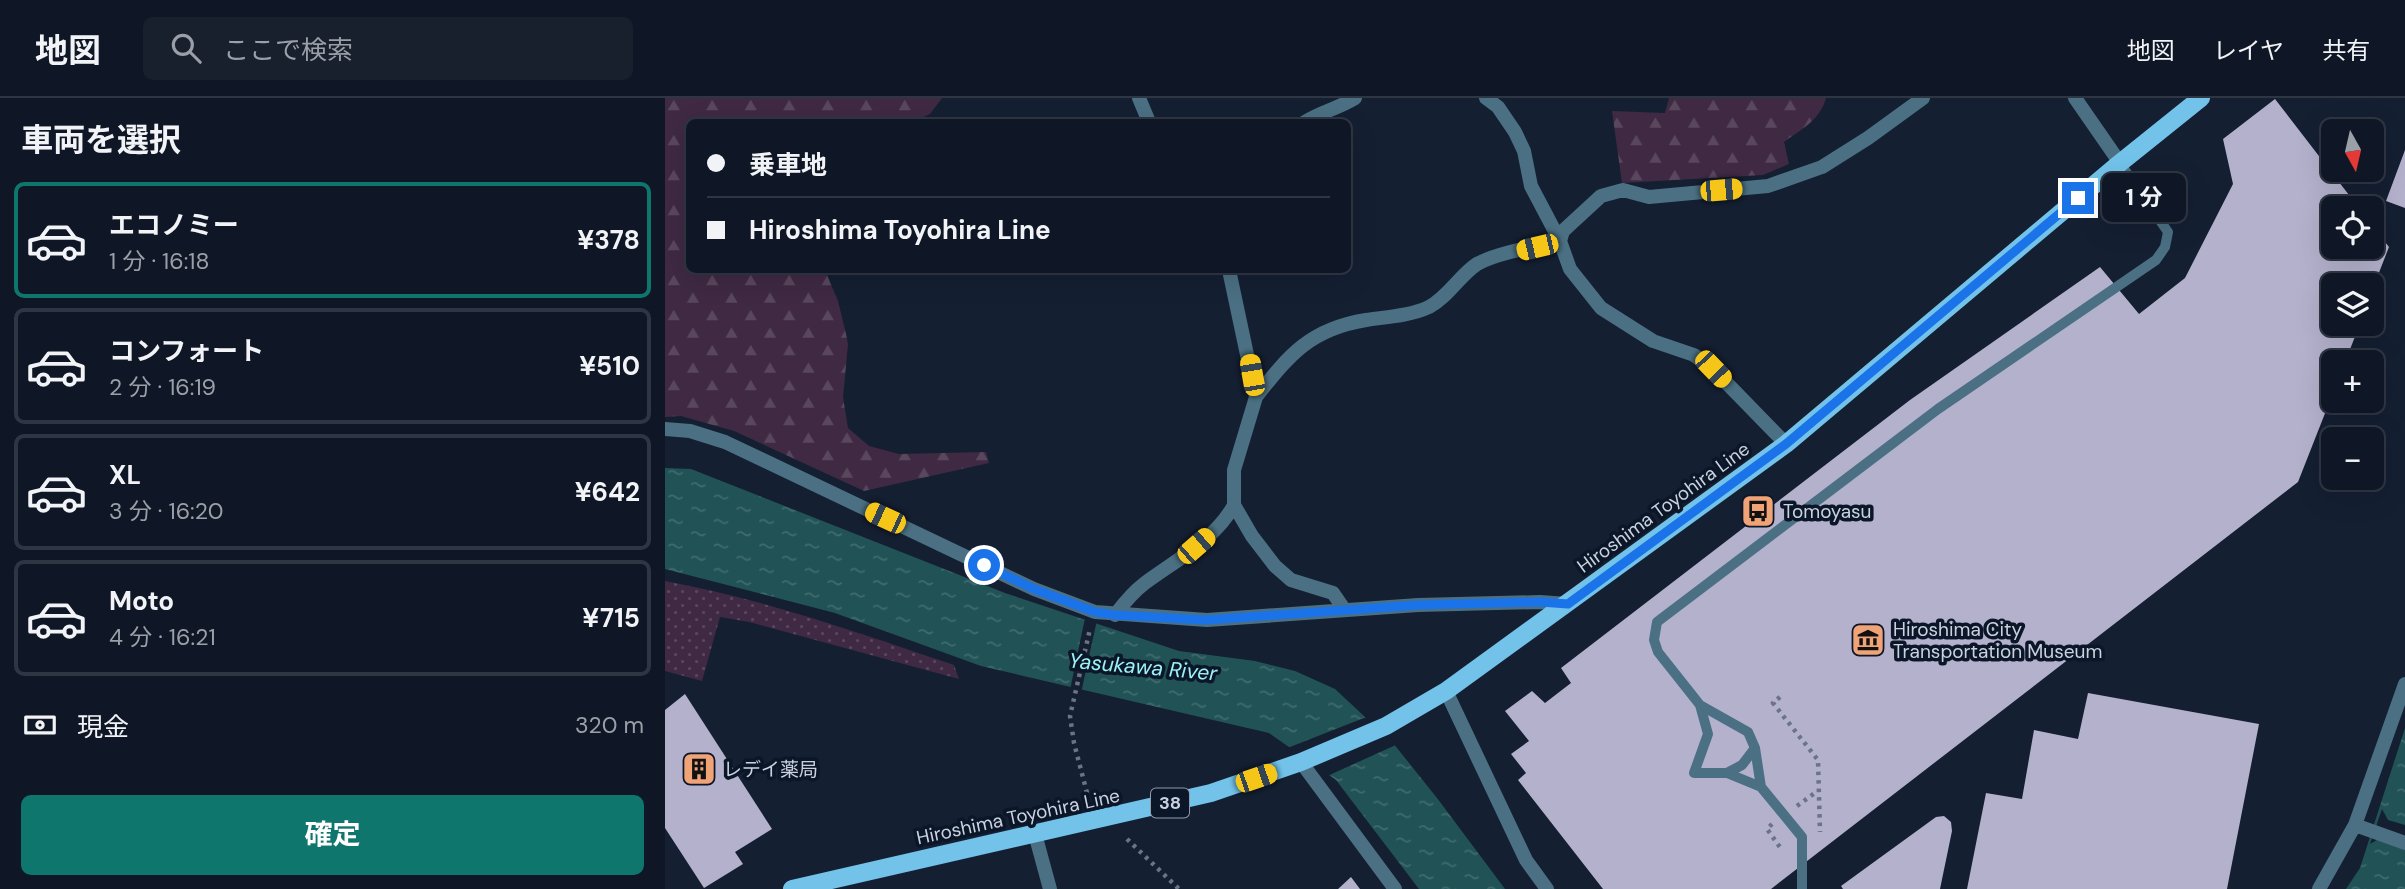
<!DOCTYPE html>
<html lang="ja">
<meta charset="utf-8">
<style>
body{margin:0;font-family:"DM Sans","Noto Sans JP",sans-serif;background:#18202e;color:#f1f3f6;height:100vh;display:flex;flex-direction:column;font-size:26px;white-space:nowrap}
*{box-sizing:border-box;margin:0}
p{font-size:23px;color:#9b9fa7}
.icon{flex:none;width:38px;height:38px;fill:none;stroke:currentColor;stroke-width:2;stroke-linecap:round;stroke-linejoin:round}
.map{position:relative;flex:1;overflow:hidden}
.drawer{display:flex;flex-direction:column;background:#0f1726;width:665px}
.drawer>*{flex:none}
.top-card{position:absolute;left:21px;top:21px;width:665px;height:154px;border-radius:10px;box-shadow:0 7px 28px #0002,0 0 0 2px #2f3643;display:grid;align-content:center;height:154px;padding:0 21px;background:#0f1726}
.needle{width:46px;rotate:172deg}
.controls{position:absolute;left:1656px;top:21px;display:grid;gap:14px}
.controls a{display:grid;place-items:center;width:63px;height:63px;border-radius:10px;background:#0f1726;box-shadow:0 7px 28px #0002,0 0 0 2px #2f3643;font-size:35px}
.end{position:absolute;width:32px;height:32px;margin:-16px;border:9px solid #1a73e8;background:#fff;box-shadow:0 0 0 4px #fff}
.from{border-radius:50%}
.bubble{position:absolute;height:49px;border-radius:10px;background:#0f1726;box-shadow:0 7px 28px #0002,0 0 0 2px #2f3643;font-size:23px;font-weight:700;line-height:49px;text-align:center}
.car{position:absolute;width:21px;height:42px;margin:-21px -10px;border-radius:9px;box-shadow:0 0 5px 2px #0007;background:linear-gradient(#f5c518 24%,#345 0 40%,#f5c518 0 76%,#345 0 86%,#f5c518 0)}
.top-card b{display:flex;align-items:center;gap:24px;height:66px;font-size:26px}
.top-card b+b{border-top:2px solid #2f3643}
.top-card i{width:18px;height:18px;background:#f1f3f6}
ul{padding:0;list-style:none}
li{display:flex;align-items:center;gap:21px;height:116px;margin:0 14px 10px;padding:0 7px;border:4px solid #2f3643;border-radius:10px}
li div{flex:1}
li b{display:block;font-size:26px}
li em{font-style:normal;font-weight:700}
li.selected{border-color:#0f766e}
li>.icon{width:63px;height:63px;stroke-width:1.5}
h2{padding:0 21px;font-size:32px;line-height:84px}
.pay{display:flex;align-items:center;gap:18px;height:77px;padding:0 21px;font-size:26px}
.pay p{margin-inline-start:auto}
.primary-button{display:flex;gap:14px;margin-top:auto;padding:14px 21px}
.primary-button a{flex:1;height:80px;border-radius:10px;background:#0f766e;color:#fff;font-size:28px;font-weight:700;line-height:80px;text-align:center}
header{display:flex;align-items:center;gap:42px;box-sizing:border-box;height:98px;padding:0 35px;background:#0f1726;border-bottom:2px solid #2f3643}
header strong{font-size:33px}
nav{display:flex;gap:38px;margin-inline-start:auto;font-size:24px}
.search{width:490px;height:63px;background:#18202e;display:flex;align-items:center;gap:18px;box-sizing:border-box;padding:0 24px;border-radius:10px;color:#9b9fa7;font-size:26px}
main{display:flex;flex:1;min-height:0}
.map>svg:first-child{display:block}
.grass{fill:url(#grass-dots)}
.forest{fill:url(#forest-firs)}
.water{fill:url(#water-ripples)}
.pier{fill:#141f32}
.building{fill:#b4b1cd}
.lines{fill:none;stroke-linecap:round;stroke-linejoin:round}
.path{stroke:#6a7484;stroke-width:4.5;stroke-dasharray:3.5 5;stroke-linecap:butt}
.lane{stroke:#4b7083;stroke-width:10}
.street{stroke:#4b7083;stroke-width:14}
.primary{stroke:#72c2e9;stroke-width:18}
.route{stroke:#1a73e8;stroke-width:9}
.labels{text-anchor:middle;stroke-width:7;stroke-linejoin:round;paint-order:stroke}
.shield{fill:#0b1628;stroke:#919aa8;stroke-width:2}
.shield-label{font-size:18px;font-weight:bold;fill:#cad2df}
.street-label{font-size:19px;fill:#cad2df;stroke:#0b1628}
.poi-label{font-size:19px;fill:#cad2df;stroke:#0b1628;text-anchor:start}
.water-label{font-size:21px;font-style:italic;fill:#9bf2f7;stroke:#0b1628}
</style>
<header>
<strong>地図</strong>
<div class="search"><svg class="icon" aria-label="search" viewBox="0 0 24 24"><circle cx="10" cy="10" r="6"/><path d="M15 15l6 6"/></svg>ここで検索</div>
<nav><a>地図</a><a>レイヤ</a><a>共有</a></nav>
</header>
<main>
<section class="drawer">
<h2>車両を選択</h2>
<ul>
<li class="selected"><svg class="icon" aria-label="car" viewBox="0 0 24 24"><path d="M5 17H2v-5l4-1 3-4h7l3 4 3 1v5h-3M9 17h6M6 11h13"/><circle cx="7" cy="17" r="2"/><circle cx="17" cy="17" r="2"/></svg><div><b>エコノミー</b><p>1 分 · 16:18</p></div><em>¥378</em></li>
<li><svg class="icon" aria-label="car" viewBox="0 0 24 24"><path d="M5 17H2v-5l4-1 3-4h7l3 4 3 1v5h-3M9 17h6M6 11h13"/><circle cx="7" cy="17" r="2"/><circle cx="17" cy="17" r="2"/></svg><div><b>コンフォート</b><p>2 分 · 16:19</p></div><em>¥510</em></li>
<li><svg class="icon" aria-label="car" viewBox="0 0 24 24"><path d="M5 17H2v-5l4-1 3-4h7l3 4 3 1v5h-3M9 17h6M6 11h13"/><circle cx="7" cy="17" r="2"/><circle cx="17" cy="17" r="2"/></svg><div><b>XL</b><p>3 分 · 16:20</p></div><em>¥642</em></li>
<li><svg class="icon" aria-label="car" viewBox="0 0 24 24"><path d="M5 17H2v-5l4-1 3-4h7l3 4 3 1v5h-3M9 17h6M6 11h13"/><circle cx="7" cy="17" r="2"/><circle cx="17" cy="17" r="2"/></svg><div><b>Moto</b><p>4 分 · 16:21</p></div><em>¥715</em></li>
</ul>
<div class="pay"><svg class="icon" aria-label="cash" viewBox="0 0 24 24"><path d="M3 7h18v10H3z"/><circle cx="12" cy="12" r="2"/></svg>現金<p>320 m</p></div>
<div class="primary-button"><a>確定</a></div>
</section>
<div class="map">
<svg width="1740" height="791" viewBox="0 0 1740 791">
<defs>
<pattern id="grass-dots" width="8" height="8" patternUnits="userSpaceOnUse" patternTransform="scale(1.75)"><rect width="8" height="8" fill="#3f2943"/><path d="M2 2h.1M6 6h.1" fill="none" stroke="#59475e" stroke-width="1.8" stroke-linecap="round"/></pattern>
<pattern id="forest-firs" width="22" height="20" patternUnits="userSpaceOnUse" patternTransform="scale(1.75)"><rect width="22" height="20" fill="#3f2943"/><path d="M5 1l3.5 6h-7zM16 11l3.5 6h-7z" fill="#59475e"/></pattern>
<pattern id="water-ripples" width="26" height="14" patternUnits="userSpaceOnUse" patternTransform="scale(1.75)"><rect width="26" height="14" fill="#215356"/><path d="M2 4q2-2 4 0t4 0M15 11q2-2 4 0t4 0" fill="none" stroke="#406b6e"/></pattern>
</defs>
<rect width="100%" height="100%" fill="#141f32"/>
<path class="grass" d="M0 483C99 501 194 535 289 567L294 581 84 524 55 519 37 583 0 573Z"/>
<path class="forest" d="M0 0H277L265 16 248 24H24V172H154L162 177 173 203 181 236 183 246 178 299 183 330 204 348 234 356 321 354 324 365 199 393 69 333 16 318 0 319Z
M1004 0H1161C1155 22 1137 31 1119 44L1124 66 1098 77 957 85 947 13 1000 15Z"/>
<path class="water" d="M0 370 26 371 340 495 514 553 590 563 630 573 670 591 728 645 772 700 840 791H754L671 682 604 635 316 568 170 515 0 471Z
M1740 630V791H1681L1695 770Z"/>
<path class="pier" d="M420 520 432 522 416 595 405 592Z
M704 618 733 646 660 679 620 651Z
M1717 711 1723 722 1740 727V747L1715 740 1705 746Z"/>
<path class="building" d="M1610 1 1694 110H1668V149H1706V126L1724 149 1706 195V187H1668V226H1695L1680 264H1668V295L1633 384 1106 791H938L853 682 861 675 846 656 864 643 840 613 867 593 880 605 906 585 896 570 1245 302 1435 169 1474 216 1520 180 1568 86 1558 41Z
M1740 52V110L1721 103Z
M1423 595 1594 626 1562 791H1302L1321 695 1357 701 1369 632 1413 641Z
M20 596 107 731 70 754 78 766 39 790 0 730V612Z
M1279 718 1286 724 1287 733 1275 791H1178L1176 788 1271 719Z
M686 779 695 791H673Z"/>
<g class="lines">
<path class="path" d="M1115 599 1108 605 1153 662 1155 734
M422 695 409 645 405 618 425 531
M1132 708 1154 692
M1107 726 1102 731 1117 752
M462 741 514 791"/>
<path class="lane" d="M1035 607 1083 634 1090 650 1096 689
M1062 675 1077 667 1090 650
M1137 791V739L1096 689 1062 675H1029L1043 636 1035 607 993 554 989 542 992 524 1273 311 1491 162 1500 149 1503 134 1455 65"/>
<path class="street" d="M474 0 484 24
M1410 0 1455 65
M640 24C656 14 674 10 690 0
M564 172 591 299 569 372V407L587 438 610 468 626 482 668 495 679 511
M591 299C624 257 645 231 701 222 721 219 745 218 764 209 783 199 795 177 812 166 832 155 872 148 895 143L866 88 859 53 850 34 833 9 821 0
M0 331 25 333 60 344 369 491 430 514 542 522 753 507 875 504 903 506
M1121 346 1048 271 1029 257 988 243 936 210 905 171 895 143 898 133 936 98 958 92 984 99 1103 88 1157 69 1203 40 1258 0
M450 517C459 505 468 494 480 485 511 462 550 442 569 407
M781 593 861 762 882 791
M636 664 730 791
M1690 727 1740 586
M370 736 385 791
M1654 791 1690 727 1740 745"/>
<path class="primary" d="M127 791 546 695 636 664 721 628 781 593 1121 346 1455 65 1536 0"/>
</g>
<g class="lines">
<path class="route" d="M319 467 369 491 430 514 450 517 541 522 753 507 875 504 903 506 1121 346 1413 100"/>
</g>
<defs>
<symbol id="bus-square" viewBox="-11 -11 22 22"><rect x="-9" y="-9" width="18" height="18" rx="4" fill="#efa377" stroke="#0b1628"/><path d="M-5-6H5V4H4V6H2V4H-2V6H-4V4H-5ZM-3.5-4V0h7V-4ZM-3.5 1.2v1.5H-2V1.2ZM2 1.2v1.5H3.5V1.2Z" fill="#111"/></symbol>
<symbol id="museum-square" viewBox="-11 -11 22 22"><rect x="-9" y="-9" width="18" height="18" rx="4" fill="#efa377" stroke="#0b1628"/><path d="M0-6L6-3V-2H-6V-3ZM-5-1h2V3h-2ZM-1-1h2V3h-2ZM3-1h2V3H3ZM-6 4H6V6H-6Z" fill="#111"/></symbol>
<symbol id="building-square" viewBox="-11 -11 22 22"><rect x="-9" y="-9" width="18" height="18" rx="4" fill="#efa377" stroke="#0b1628"/><path d="M-4-6H4V6H1V3H-1V6H-4ZM-2.5-4.3h1.7v1.8h-1.7ZM.8-4.3h1.7v1.8H.8ZM-2.5-1h1.7V.8h-1.7ZM.8-1h1.7V.8H.8Z" fill="#111"/></symbol>
</defs>
<g fill-rule="evenodd">
<use href="#bus-square" x="1074" y="394" width="38" height="38"/>
<use href="#museum-square" x="1184" y="523" width="38" height="38"/>
<use href="#building-square" x="15" y="652" width="38" height="38"/>
</g>
<g class="labels">
<rect class="shield" x="486" y="690.5" width="38" height="29" rx="5"/>
<g class="shield-label">
<text x="505" y="711">38</text>
</g>
<g class="street-label">
<text transform="translate(998 409) rotate(-36)" y="7">Hiroshima Toyohira Line</text>
<text transform="translate(353 718) rotate(-12)" y="7">Hiroshima Toyohira Line</text>
</g>
<g class="poi-label">
<text x="1118" y="420">Tomoyasu</text>
<text x="1228" y="538">Hiroshima City<tspan x="1228" dy="22">Transportation Museum</tspan></text>
<text x="58" y="678">レデイ薬局</text>
</g>
<g class="water-label">
<text transform="translate(478 569) rotate(5)" y="7">Yasukawa River</text>
</g>
</g>
</svg>
<div class="controls">
<a><svg class="needle" viewBox="-14 -14 28 28"><path d="M0-13l5 13h-10z" fill="#e53935"/><path d="M0 13l5-13h-10z" fill="#9b9fa7"/></svg></a>
<a><svg class="icon" aria-label="locate" viewBox="0 0 24 24"><circle cx="12" cy="12" r="6"/><path d="M12 2v4M12 18v4M2 12h4M18 12h4"/></svg></a>
<a><svg class="icon" aria-label="layers" viewBox="0 0 24 24"><path d="M12 4l9 5-9 5-9-5zM3 14l9 5 9-5"/></svg></a>
<a>+</a>
<a>−</a>
</div>
<i class="end from" style="left:319px;top:467px"></i>
<i class="end" style="left:1413px;top:100px"></i>
<div class="bubble" style="left:1437px;top:75px;width:84px">1 分</div>
<i class="car" style="left:1056px;top:92px;rotate:85deg"></i>
<i class="car" style="left:872px;top:149px;rotate:257deg"></i>
<i class="car" style="left:1048px;top:271px;rotate:136deg"></i>
<i class="car" style="left:587px;top:277px;rotate:350deg"></i>
<i class="car" style="left:220px;top:420px;rotate:295deg"></i>
<i class="car" style="left:531px;top:448px;rotate:49deg"></i>
<i class="car" style="left:591px;top:680px;rotate:71deg"></i>
<div class="top-card">
<b><i class="from"></i>乗車地</b>
<b><i></i>Hiroshima Toyohira Line</b>
</div>
</div>
</main>
